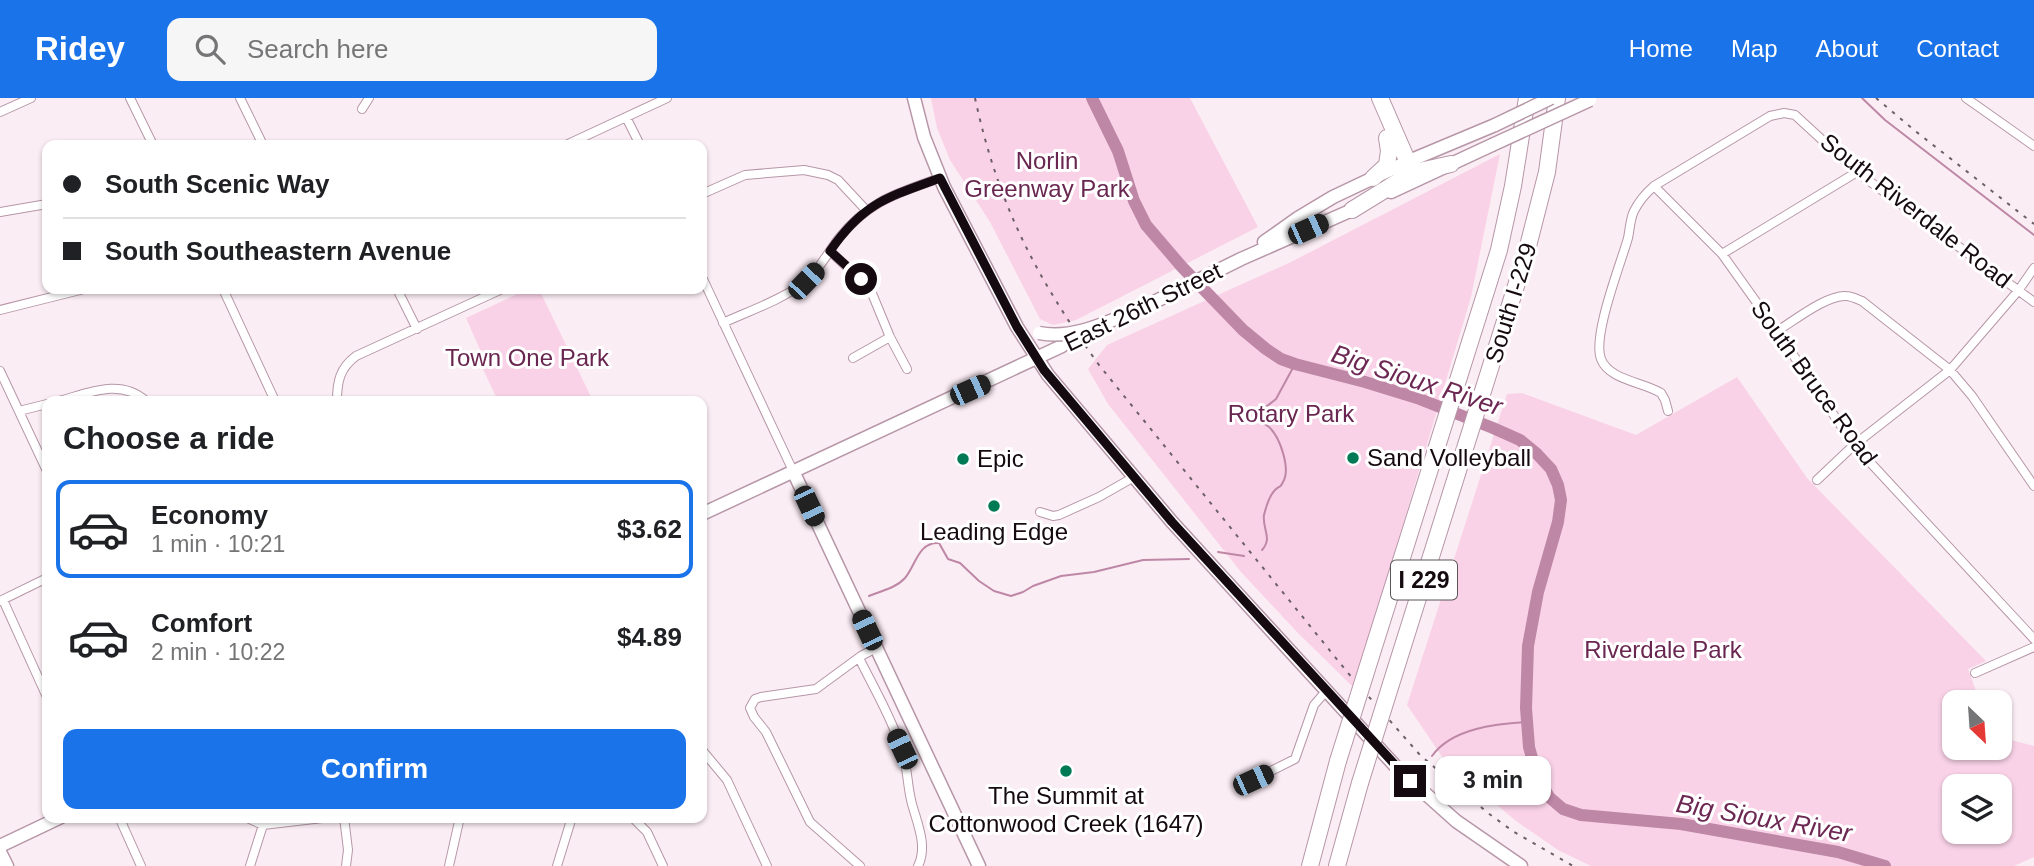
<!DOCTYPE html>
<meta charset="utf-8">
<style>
body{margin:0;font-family:Helvetica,sans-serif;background:#f6f6f6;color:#202124;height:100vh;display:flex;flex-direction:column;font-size:26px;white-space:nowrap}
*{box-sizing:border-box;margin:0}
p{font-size:23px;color:#757577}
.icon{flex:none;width:38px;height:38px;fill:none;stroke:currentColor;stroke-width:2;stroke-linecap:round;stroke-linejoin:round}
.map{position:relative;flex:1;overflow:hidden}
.panel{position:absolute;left:42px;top:298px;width:665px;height:427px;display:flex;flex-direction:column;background:#fff;border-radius:14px;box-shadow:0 2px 5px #0004}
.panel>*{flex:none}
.hud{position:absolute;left:42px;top:42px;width:665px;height:154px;border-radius:14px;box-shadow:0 2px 5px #0004;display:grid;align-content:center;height:154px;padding:0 21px;background:#fff}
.needle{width:46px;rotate:155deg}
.buttons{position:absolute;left:1942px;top:592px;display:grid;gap:14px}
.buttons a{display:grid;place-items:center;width:70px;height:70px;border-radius:14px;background:#fff;box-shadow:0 2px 5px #0004;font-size:35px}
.end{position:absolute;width:32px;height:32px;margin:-16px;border:9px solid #150a10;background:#fff;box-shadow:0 0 0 4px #fff}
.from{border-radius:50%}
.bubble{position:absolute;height:49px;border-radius:14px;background:#fff;box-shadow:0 2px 5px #0004;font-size:23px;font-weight:800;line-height:49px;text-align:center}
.car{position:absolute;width:21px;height:42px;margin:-21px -10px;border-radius:9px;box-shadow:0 0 5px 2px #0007;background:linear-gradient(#222 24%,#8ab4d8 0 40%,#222 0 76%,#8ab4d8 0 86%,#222 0)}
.hud b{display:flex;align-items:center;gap:24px;height:66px;font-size:26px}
.hud b+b{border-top:2px solid #e0e0e0}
.hud i{width:18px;height:18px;background:#202124}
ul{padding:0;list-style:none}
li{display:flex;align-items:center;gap:21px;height:98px;margin:0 14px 10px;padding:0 7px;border:4px solid transparent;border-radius:14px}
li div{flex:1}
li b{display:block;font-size:26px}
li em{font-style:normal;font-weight:800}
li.current{border-color:#1a73e8}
li>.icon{width:63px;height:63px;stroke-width:1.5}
h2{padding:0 21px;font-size:32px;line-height:84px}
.action{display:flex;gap:14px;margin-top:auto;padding:14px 21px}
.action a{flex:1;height:80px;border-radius:14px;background:#1a73e8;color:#fff;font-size:28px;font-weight:800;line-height:80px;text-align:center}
header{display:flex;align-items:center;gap:42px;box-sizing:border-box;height:98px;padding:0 35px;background:#1a73e8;color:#fff}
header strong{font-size:33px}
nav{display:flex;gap:38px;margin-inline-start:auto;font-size:24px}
.search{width:490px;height:63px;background:#f6f6f6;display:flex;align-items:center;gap:18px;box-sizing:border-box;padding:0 24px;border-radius:14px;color:#757577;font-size:26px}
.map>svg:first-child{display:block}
.green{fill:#f9d2e7;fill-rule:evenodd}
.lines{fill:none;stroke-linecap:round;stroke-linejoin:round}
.stream{stroke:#be87a6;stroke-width:2}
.river{stroke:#be87a6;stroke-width:12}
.street-casing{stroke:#b696a7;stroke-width:10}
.secondary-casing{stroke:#b696a7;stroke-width:15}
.highway-casing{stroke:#b696a7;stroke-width:18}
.street{stroke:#fff;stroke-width:8}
.secondary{stroke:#fff;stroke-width:12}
.highway{stroke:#fff;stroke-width:16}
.rail{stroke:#6d6167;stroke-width:2;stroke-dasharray:3.5 7;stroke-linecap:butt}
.secondary-bridge-casing{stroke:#b696a7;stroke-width:15;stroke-linecap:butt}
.highway-bridge-casing{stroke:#b696a7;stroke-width:18;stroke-linecap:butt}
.secondary-bridge{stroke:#fff;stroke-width:12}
.highway-bridge{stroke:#fff;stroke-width:16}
.route{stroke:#150a10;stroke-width:9}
.poi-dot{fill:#007955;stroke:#fff;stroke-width:2.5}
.labels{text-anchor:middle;stroke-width:6;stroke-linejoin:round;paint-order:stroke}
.shield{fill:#fff;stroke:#5b5458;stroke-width:2}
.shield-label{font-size:23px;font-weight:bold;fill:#150a10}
.park-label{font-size:24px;fill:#692650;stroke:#fff}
.street-label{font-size:24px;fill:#150a10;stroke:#fff}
.poi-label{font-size:24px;fill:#150a10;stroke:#fff;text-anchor:start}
.water-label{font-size:26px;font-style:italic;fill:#6c2853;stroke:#fff}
</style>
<header>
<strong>Ridey</strong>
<div class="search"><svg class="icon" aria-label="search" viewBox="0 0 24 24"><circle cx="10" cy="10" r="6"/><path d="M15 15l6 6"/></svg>Search here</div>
<nav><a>Home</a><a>Map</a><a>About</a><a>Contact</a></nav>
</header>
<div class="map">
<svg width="2034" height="768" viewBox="0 0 2034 768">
<rect width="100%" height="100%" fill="#fbedf4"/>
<path class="green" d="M931 0H1190L1258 129 1076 222 1053 227 1040 221 990 124 950 62 937 30Z
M1500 56 1471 199 1354 590 1297 534 1241 474 1108 306 1088 271 1107 247 1291 164Z
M528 191H539L593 303H498L481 267 486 265 466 220Z
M1737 279 1807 380 1986 563 1968 571 1980 604H1955V649H2000V639L2034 648V759L2014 768H1591L1558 752 1516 723 1445 663 1407 607 1507 296 1522 295 1636 337ZM1955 688H2000V733H1955Z"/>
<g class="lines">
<path class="stream" d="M1862 0 1885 22 2034 137
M1262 452C1273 440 1262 431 1264 417 1266 409 1269 398 1275 392 1281 386 1279 392 1283 384 1291 371 1280 339 1269 329 1264 325 1260 325 1257 319L1258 315 1276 301 1295 266
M1218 454 1244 458
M869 498C881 493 896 490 905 480 916 467 918 444 939 445L948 461 960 465 979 483 994 493 1011 498 1023 494 1033 488 1061 478 1094 474 1143 462 1189 461
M1432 658C1452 630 1496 626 1527 624"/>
<path class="river" d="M1092 0 1118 53 1134 103 1146 127 1182 169 1243 232 1266 251 1281 261 1295 266 1365 284 1417 300 1493 330 1520 342 1537 356 1551 371 1558 387 1561 402 1558 424 1538 494 1528 548 1526 610 1529 649 1534 667 1540 683 1549 699 1563 711 1581 717 1681 726 1838 754 1885 768"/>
<defs>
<path id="street" d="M130 0 153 47
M240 0 263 47
M1966 0 2034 48
M362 11 369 0
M0 14 31 0
M626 19 640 47
M566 47 667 0
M1654 88 1722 156 1777 233 1854 347 2034 541
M702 96 745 77 804 72 828 77 838 82 866 112
M0 114 47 106
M830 153 861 182 871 193 890 239 907 271
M1722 156 1857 74
M702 179 793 373
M223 191 275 303
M397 191 417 231
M0 212 84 191
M723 225C749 213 784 201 806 183 820 171 828 154 839 140 870 102 896 96 940 80
M1777 233C1794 223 1826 197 1846 198 1851 198 1857 201 1862 203L1950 272 1972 298 2034 388
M853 260 890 239
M0 273 47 373
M59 303C89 295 120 280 146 303
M337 303C337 283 340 270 356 258L502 191
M19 313 47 306
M1668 313 1665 302 1661 295C1643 284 1609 282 1601 261 1592 238 1621 165 1628 140 1630 131 1630 121 1634 113 1639 103 1646 95 1654 88L1770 18 1784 15 1795 17 1857 74 2034 204
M1817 382 1854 347 1950 272 2018 193 2034 170
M1040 414 1053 418 1059 417 1099 399 1134 379
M3 502 47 599
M0 503 47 480
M859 560C873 588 893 623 902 653 908 670 907 688 912 706 917 725 928 748 918 768
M1975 575 2034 549
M702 652 727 682 767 768
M1253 682 1295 661 1314 607 1327 592
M119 719 141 768
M245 719 263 727
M344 719 348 752 346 768
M632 719 647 734 663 768
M250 768 263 727 331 719
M449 768 460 719
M557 768 572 719
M860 768 810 724 766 634 754 619 750 610 755 601 761 599 816 591 861 558 876 550"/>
<path id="secondary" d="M914 0 924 39 944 89 1017 229 1048 277 1172 424 1398 671 1456 723 1521 768
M1391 94 1492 47
M1264 144 1298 120 1333 99 1409 63 1495 27
M1140 211 1241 161 1359 109
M793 373 979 768
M702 416 1062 248
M0 748 61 719
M0 754 7 768"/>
<path id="highway" d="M1402 72 1415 74 1451 66
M1373 80 1387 67 1389 53 1387 40
M1352 112 1399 83 1410 69 1380 0
M1371 558 1499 152 1513 88 1527 0
M1391 586 1526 156 1547 74 1557 0
M1310 768 1338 663
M1337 768 1360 685"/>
</defs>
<use href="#street" class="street-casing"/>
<use href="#secondary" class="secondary-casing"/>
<use href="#highway" class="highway-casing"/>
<use href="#street" class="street"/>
<use href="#secondary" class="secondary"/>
<use href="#highway" class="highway"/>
<path class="rail" d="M975 0C998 107 1036 179 1099 267L1348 575 1420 657 1488 715 1514 734 1573 768
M1876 0 1914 32 2034 126"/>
<defs>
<path id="secondary-bridge" d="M1495 27 1551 0
M1492 47 1590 2
M1039 235C1074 242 1109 223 1140 211"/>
<path id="highway-bridge" d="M1338 663 1371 558
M1360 685 1391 586"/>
</defs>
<use href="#secondary-bridge" class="secondary-bridge-casing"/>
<use href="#highway-bridge" class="highway-bridge-casing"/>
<use href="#secondary-bridge" class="secondary-bridge"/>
<use href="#highway-bridge" class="highway-bridge"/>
</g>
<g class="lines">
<path class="route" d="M861 181 830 153C863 105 888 99 940 80L1017 229 1044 272 1172 424 1410 683"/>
</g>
<g class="poi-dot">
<circle cx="1353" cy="360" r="7"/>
<circle cx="963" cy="361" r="7"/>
<circle cx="994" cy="408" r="7"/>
<circle cx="1066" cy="673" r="7"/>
</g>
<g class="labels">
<rect class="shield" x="1391" y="462.5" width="66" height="39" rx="5"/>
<g class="shield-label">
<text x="1424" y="490">I 229</text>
</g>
<g class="park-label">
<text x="1047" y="71">Norlin<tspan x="1047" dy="28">Greenway Park</tspan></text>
<text x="527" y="268">Town One Park</text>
<text x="1291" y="324">Rotary Park</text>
<text x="1663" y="560">Riverdale Park</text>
</g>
<g class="street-label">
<text transform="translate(1916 113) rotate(38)" y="8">South Riverdale Road</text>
<text transform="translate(1511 205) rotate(-73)" y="8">South I-229</text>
<text transform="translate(1143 209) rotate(-26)" y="8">East 26th Street</text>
<text transform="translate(1814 285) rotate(54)" y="8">South Bruce Road</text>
</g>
<g class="poi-label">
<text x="1367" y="368">Sand Volleyball</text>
<text x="977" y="369">Epic</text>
<text x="994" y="442" text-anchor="middle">Leading Edge</text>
<text x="1066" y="706" text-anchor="middle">The Summit at<tspan x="1066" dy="28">Cottonwood Creek (1647)</tspan></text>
</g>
<g class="water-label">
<text transform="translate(1417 282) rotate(18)" y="9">Big Sioux River</text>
<text transform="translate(1764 720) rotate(10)" y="9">Big Sioux River</text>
</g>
</g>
</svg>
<div class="buttons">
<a><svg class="needle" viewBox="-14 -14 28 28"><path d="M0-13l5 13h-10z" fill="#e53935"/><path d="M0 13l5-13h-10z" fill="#757577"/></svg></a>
<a><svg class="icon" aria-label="layers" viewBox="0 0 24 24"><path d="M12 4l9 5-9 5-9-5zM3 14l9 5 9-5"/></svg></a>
</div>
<i class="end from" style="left:861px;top:181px"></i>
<i class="end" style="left:1410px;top:683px"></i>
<div class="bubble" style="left:1435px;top:658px;width:116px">3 min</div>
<i class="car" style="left:1308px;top:131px;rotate:66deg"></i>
<i class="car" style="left:806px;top:183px;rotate:44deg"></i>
<i class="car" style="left:970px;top:292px;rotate:66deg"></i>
<i class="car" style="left:809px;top:408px;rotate:155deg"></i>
<i class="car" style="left:867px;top:532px;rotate:335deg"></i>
<i class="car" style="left:902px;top:651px;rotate:335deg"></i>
<i class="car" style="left:1253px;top:682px;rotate:65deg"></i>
<div class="hud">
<b><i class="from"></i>South Scenic Way</b>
<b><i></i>South Southeastern Avenue</b>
</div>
<section class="panel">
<h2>Choose a ride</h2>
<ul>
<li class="current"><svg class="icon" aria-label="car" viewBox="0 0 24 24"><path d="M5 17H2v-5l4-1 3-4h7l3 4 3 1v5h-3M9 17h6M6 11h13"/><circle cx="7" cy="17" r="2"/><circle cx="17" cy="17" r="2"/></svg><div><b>Economy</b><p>1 min · 10:21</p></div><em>$3.62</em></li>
<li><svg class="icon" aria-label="car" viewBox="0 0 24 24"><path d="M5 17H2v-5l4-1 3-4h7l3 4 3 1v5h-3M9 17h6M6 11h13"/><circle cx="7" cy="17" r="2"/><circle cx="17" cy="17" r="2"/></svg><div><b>Comfort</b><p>2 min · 10:22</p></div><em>$4.89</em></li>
</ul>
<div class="action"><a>Confirm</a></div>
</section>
</div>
